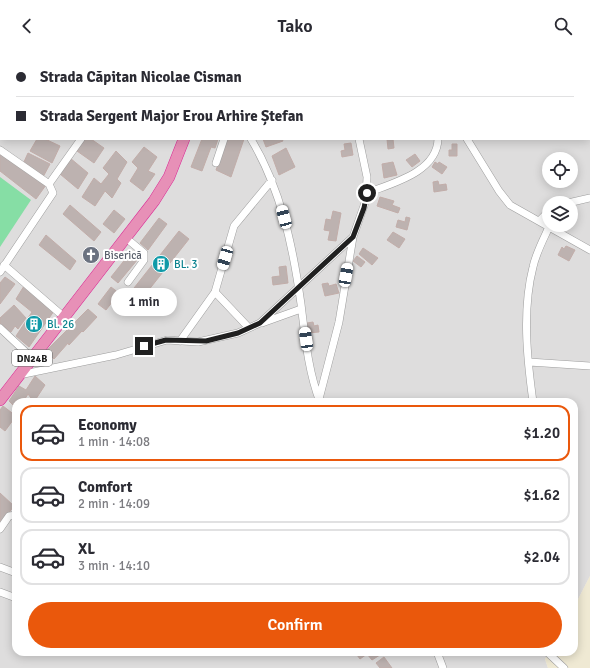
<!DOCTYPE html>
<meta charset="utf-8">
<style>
body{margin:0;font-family:Signika,sans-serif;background:#f2f2f3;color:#2b2b33;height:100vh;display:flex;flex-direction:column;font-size:15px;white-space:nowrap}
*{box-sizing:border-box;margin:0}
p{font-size:13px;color:#7c7c81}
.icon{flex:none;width:22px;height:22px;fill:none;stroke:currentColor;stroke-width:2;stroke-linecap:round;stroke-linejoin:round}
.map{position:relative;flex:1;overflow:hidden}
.drawer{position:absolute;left:12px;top:346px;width:566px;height:258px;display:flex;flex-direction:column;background:#fff;border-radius:12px;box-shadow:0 2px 10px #0003}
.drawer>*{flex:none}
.guide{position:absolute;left:0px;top:0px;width:590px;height:88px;box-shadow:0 2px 10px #0003;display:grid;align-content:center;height:88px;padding:0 16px;background:#fff}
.controls{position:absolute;left:542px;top:100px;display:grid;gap:8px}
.controls a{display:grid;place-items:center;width:36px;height:36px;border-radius:50%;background:#fff;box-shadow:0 2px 10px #0003;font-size:20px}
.end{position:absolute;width:18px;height:18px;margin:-9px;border:5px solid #202020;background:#fff;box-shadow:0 0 0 2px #fff}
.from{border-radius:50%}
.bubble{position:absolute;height:28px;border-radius:14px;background:#fff;box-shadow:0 2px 10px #0003;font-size:13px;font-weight:600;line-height:28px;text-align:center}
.car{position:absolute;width:12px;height:24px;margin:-12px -6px;border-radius:5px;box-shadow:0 0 3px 1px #0007;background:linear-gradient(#fff 24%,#345 0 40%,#fff 0 76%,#345 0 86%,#fff 0)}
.guide b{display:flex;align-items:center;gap:14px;height:38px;font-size:15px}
.guide b+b{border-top:1px solid #e1e1e2}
.guide i{width:10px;height:10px;background:#2b2b33}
ul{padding:7px 0 0;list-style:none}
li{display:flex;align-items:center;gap:12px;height:56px;margin:0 8px 6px;padding:0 8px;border:2px solid #e1e1e2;border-radius:12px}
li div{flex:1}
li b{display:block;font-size:15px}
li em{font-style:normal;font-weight:600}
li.active{border-color:#ea580c}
li>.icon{width:36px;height:36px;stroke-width:1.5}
.button{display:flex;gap:8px;margin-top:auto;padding:8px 16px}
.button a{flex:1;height:46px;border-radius:24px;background:#ea580c;color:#fff;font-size:16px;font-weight:600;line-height:46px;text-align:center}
header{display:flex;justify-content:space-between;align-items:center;height:52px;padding:0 16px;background:#fff;font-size:18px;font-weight:600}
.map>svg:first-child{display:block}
.residential{fill:#dedddd;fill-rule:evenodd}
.farmland{fill:#efe9d3}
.pitch{fill:#86dea5}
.building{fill:#bdb2b0;stroke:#c2ada9}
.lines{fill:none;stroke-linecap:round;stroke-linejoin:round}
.minor-casing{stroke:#9d9d9d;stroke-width:8}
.major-casing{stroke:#9b3f01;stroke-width:10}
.highway-casing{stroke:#da2995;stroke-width:12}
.minor{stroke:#fff;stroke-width:7}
.major{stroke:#fbbca1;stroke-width:9}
.highway{stroke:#e790b7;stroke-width:11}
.route{stroke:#202020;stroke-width:5}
.labels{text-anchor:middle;stroke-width:4;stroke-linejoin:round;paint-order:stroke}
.shield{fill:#fff;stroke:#636363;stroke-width:1}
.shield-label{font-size:10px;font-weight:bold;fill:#202020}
.worship-label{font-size:11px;fill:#5b616d;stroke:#fff;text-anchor:start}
.culture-label{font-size:11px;fill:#0d838f;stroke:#fff;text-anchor:start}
</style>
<header><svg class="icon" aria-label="back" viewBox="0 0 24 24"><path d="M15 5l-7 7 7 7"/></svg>Tako<svg class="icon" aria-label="search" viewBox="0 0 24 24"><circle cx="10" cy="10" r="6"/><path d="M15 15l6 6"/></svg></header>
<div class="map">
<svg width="590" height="616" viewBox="0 0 590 616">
<rect width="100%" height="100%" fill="#f1ebe7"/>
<path class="residential" d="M0 0H590V524L574 555V350H16V600H549L545 607 548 616H0ZM1 1H589V87H1ZM549 107H571V129H549ZM549 151H571V173H549Z"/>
<path class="farmland" d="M590 524V616H548L545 607 549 600H574V555Z"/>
<path class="pitch" d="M0 125 31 148 0 195Z"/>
<path class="building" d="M0 0H21L1 1V13Z
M37 87H45L60 94 52 111 30 99Z
M84 87H91L104 96 94 111 77 99Z
M202 87H218L215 96 211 95 202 119 191 115Z
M227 87H244L231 125 216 118Z
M263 87H282L283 89 266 95Z
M387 87H393L394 96 388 97Z
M351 91 353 103 342 105 341 99 345 98 344 92Z
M452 92H457V104H449V98H452Z
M144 95 157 105 148 119 155 122 143 139 130 129 138 116 132 110Z
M286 96 295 115 279 123 272 104Z
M116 99 127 110 117 127 121 131 112 146 105 139 95 154 82 145 94 126 101 132 109 122 103 116Z
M28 101 50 112 43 125 23 112Z
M0 102 46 133 36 147 0 119Z
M415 102 420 109 412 115 406 108Z
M70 106 88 121 78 137 60 122Z
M393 110 397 123 384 126 382 112Z
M435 110 438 112 439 110 447 115 442 122 432 115Z
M438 129 439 133 446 132 447 138 434 140 433 130Z
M380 145 394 149 392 153 400 156 398 161 377 154Z
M70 153 101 180 94 189 63 162Z
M114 158 125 167 114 181 103 172Z
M333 159 341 161 336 189 328 188 330 179 324 178 326 167 331 168Z
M406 165 410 166 407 178 396 175 398 168 405 170Z
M159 166 167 172 148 198 140 191Z
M179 179 189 187 144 244 146 246 132 263 122 255 135 238 134 236Z
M393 180 405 187 399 196 387 188Z
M46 183 76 209 70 218 39 193Z
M566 194 575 198 569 209 558 203 562 195 564 197Z
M363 196 378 206 372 213 359 202Z
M131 200 138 207 118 231 111 225Z
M357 204 365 210 361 215 353 209Z
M286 214 288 231 273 233 272 225 280 224 279 215Z
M5 225 15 232 0 252V231Z
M328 231 329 234 336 232 339 241 325 244 322 232Z
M24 234 54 259 29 295 16 284 32 260 16 247Z
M111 235 119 241 106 258 98 252Z
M14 253 26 266 18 277 15 274 11 280 0 271V266Z
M88 257 97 265 83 280 82 279 69 293 68 291 54 307 46 299Z
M313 270 314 274 318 273 319 280 308 281 307 271Z
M35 324 45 333 34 350 28 342 23 350H16V356L9 349 19 334 26 338Z
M3 354 16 364 5 379 0 375V358Z
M0 441 14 454 0 472Z
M361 600H382L383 601 372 608 367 602 360 607 357 603Z
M384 605 392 616H380L376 611Z"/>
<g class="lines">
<defs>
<path id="minor" d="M158 0 159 1
M353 0V1
M400 0 401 1
M568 0 569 1
M32 1 33 0
M105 1V0
M173 1 175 0
M589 9 590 10
M0 34 1 33
M251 87C281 137 293 195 301 252 305 284 308 319 320 350
M467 87 499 139 510 153 590 198
M0 98 49 132 53 141 0 220
M216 111 224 87
M49 132 81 87
M367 141C393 131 437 120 438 87
M568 151 590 146
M539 169 549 159
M126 186 144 201V208L128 230
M4 213 64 265
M215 240 249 276
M262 271 301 257
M0 276 32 306
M180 289 215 240 234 174 272 128
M529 310 590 314
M19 323 116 303 167 288 198 290 238 281 260 271 353 185
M319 347 339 270 353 185 366 148 367 125 359 87
M533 350C527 306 522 258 533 215 536 201 543 188 549 175
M0 477 9 464 16 463
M0 515 16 521
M0 540 16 546
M437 600 443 616
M547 600 564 616"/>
<path id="major" d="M189 0 190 1"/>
<path id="highway" d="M215 1 216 0
M0 348 154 149 169 125 184 87"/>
</defs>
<use href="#minor" class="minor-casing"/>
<use href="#major" class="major-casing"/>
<use href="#highway" class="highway-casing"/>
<use href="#minor" class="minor"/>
<use href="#major" class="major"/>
<use href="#highway" class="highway"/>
</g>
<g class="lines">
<path class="route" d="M144 294 166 288 206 289 238 281 260 271 353 185 364 156 367 141"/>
</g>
<defs>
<symbol id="church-disc" viewBox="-11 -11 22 22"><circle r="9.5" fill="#6b7280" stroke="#fff"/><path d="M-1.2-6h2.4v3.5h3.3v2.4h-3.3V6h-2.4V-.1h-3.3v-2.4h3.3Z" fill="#fff"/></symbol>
<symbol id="building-disc" viewBox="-11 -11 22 22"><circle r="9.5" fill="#0f9aa8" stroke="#fff"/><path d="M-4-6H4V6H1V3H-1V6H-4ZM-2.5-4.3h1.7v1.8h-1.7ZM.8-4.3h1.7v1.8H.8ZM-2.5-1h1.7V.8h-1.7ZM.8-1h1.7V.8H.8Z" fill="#fff"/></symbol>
</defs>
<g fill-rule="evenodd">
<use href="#church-disc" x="81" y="193" width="20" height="20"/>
<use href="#building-disc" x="151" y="202" width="20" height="20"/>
<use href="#building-disc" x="24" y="262" width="20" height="20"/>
</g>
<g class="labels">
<rect class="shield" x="12" y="298" width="40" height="16" rx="3"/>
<g class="shield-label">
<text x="32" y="310">DN24B</text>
</g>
<g class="worship-label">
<text x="104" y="207">Biserică</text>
</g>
<g class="culture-label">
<text x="174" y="216">BL. 3</text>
<text x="47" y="276">Bl. 26</text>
</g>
</g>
</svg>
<div class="controls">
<a><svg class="icon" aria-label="locate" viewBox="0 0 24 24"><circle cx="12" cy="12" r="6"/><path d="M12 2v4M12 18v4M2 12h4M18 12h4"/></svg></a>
<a><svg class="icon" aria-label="layers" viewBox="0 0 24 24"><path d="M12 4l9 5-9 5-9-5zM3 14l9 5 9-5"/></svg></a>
</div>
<i class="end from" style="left:367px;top:141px"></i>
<i class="end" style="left:144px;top:294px"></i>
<div class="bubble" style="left:111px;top:236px;width:66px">1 min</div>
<i class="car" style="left:284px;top:165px;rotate:345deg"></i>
<i class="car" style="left:225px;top:206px;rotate:196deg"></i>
<i class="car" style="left:346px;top:223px;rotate:10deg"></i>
<i class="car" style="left:306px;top:287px;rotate:352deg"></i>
<div class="guide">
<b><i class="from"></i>Strada Căpitan Nicolae Cisman</b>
<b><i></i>Strada Sergent Major Erou Arhire Ștefan</b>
</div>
<section class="drawer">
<ul>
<li class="active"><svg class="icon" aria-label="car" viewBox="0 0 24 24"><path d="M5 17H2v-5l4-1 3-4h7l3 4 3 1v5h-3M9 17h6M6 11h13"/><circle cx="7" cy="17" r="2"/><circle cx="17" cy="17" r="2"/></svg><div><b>Economy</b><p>1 min · 14:08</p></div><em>$1.20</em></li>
<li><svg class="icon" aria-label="car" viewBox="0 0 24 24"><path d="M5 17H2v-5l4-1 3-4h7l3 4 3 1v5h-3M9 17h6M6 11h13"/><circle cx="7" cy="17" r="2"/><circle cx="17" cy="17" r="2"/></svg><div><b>Comfort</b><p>2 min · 14:09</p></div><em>$1.62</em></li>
<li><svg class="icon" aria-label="car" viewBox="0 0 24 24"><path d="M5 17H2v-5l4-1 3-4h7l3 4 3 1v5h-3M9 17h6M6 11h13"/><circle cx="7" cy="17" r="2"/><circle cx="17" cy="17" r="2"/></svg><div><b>XL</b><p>3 min · 14:10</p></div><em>$2.04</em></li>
</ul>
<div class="button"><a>Confirm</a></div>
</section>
</div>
